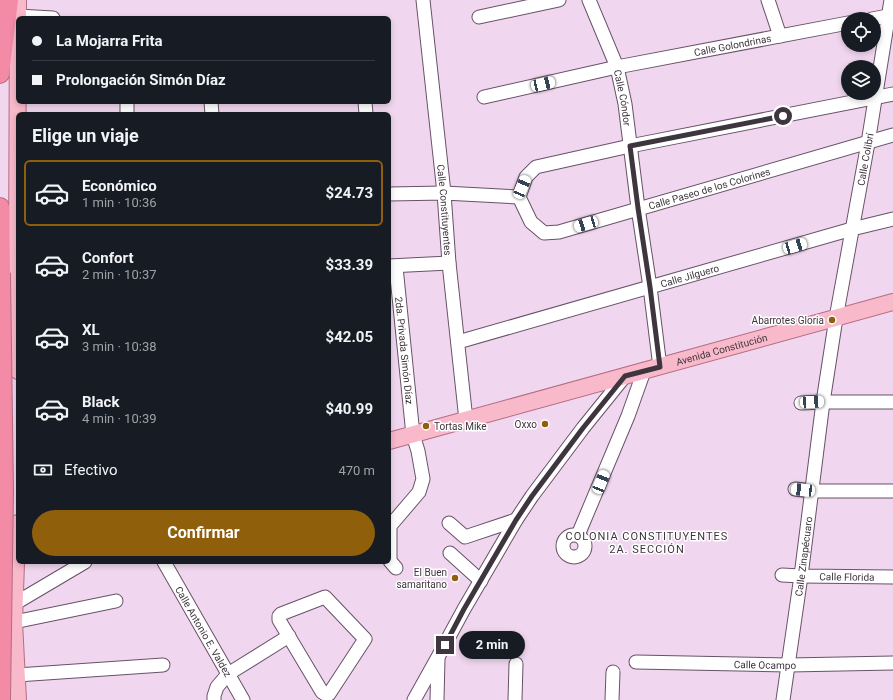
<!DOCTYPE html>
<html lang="es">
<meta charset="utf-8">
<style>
body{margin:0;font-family:Roboto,sans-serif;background:#20242c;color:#f1f3f6;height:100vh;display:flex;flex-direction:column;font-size:15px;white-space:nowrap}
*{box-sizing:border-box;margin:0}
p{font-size:13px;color:#9ea1a6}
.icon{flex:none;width:22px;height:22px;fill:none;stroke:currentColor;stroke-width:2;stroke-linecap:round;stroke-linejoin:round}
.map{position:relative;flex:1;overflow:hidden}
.sheet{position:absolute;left:16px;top:112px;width:375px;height:452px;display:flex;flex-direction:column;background:#171b24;border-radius:6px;box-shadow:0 2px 6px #0003}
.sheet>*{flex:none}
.banner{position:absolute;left:16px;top:16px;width:375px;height:88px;border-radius:6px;box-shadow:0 2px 6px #0003;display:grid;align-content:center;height:88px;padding:0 16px;background:#171b24}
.fabs{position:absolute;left:841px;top:12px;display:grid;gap:8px}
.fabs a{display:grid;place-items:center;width:40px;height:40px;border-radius:50%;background:#171b24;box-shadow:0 2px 6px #0003;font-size:20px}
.end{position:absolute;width:18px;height:18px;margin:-9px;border:5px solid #3e353e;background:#fff;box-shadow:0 0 0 2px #fff}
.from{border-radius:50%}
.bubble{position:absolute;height:28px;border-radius:14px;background:#171b24;box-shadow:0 2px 6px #0003;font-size:13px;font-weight:700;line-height:28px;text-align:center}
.car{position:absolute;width:12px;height:24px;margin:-12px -6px;border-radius:5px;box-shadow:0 0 3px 1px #0007;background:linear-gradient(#fff 24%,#345 0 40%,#fff 0 76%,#345 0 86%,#fff 0)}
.banner b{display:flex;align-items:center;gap:14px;height:38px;font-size:15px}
.banner b+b{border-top:1px solid #363941}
.banner i{width:10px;height:10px;background:#f1f3f6}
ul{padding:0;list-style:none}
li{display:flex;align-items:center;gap:12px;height:66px;margin:0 8px 6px;padding:0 8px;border:2px solid transparent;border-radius:6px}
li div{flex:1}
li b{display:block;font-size:15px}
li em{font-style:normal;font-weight:700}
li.current{border-color:#8f5f0b}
li>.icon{width:36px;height:36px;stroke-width:1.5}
h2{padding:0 16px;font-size:18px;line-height:48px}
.pay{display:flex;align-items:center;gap:10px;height:44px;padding:0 16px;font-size:15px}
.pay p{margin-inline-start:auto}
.cta{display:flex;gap:8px;margin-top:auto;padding:8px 16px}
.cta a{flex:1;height:46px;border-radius:24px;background:#8f5f0b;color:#fff;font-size:16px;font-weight:700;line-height:46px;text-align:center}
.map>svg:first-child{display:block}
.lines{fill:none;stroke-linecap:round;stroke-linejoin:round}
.minor-casing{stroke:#675267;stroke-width:15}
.major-casing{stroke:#b46d82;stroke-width:18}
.highway-casing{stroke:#b46d82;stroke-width:20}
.minor{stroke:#fff;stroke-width:13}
.major{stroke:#f8b9ca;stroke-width:16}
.highway{stroke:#f38ba7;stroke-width:18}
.highway-bridge-casing{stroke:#b46d82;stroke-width:20;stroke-linecap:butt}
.highway-bridge{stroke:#f38ba7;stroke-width:18}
.route{stroke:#3e353e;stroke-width:5}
.poi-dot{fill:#8f5f0b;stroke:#fff;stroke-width:1.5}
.labels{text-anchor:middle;stroke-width:3;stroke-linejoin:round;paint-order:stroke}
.street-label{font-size:10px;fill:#3e353e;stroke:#fff}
.poi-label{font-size:10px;fill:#3e353e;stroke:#fff;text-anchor:end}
.neighbourhood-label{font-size:11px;letter-spacing:1px;fill:#3e353e;stroke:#fff}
</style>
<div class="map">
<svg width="893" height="700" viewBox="0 0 893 700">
<rect width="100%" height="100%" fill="#f0d7ef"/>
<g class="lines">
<defs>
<g id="minor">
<path id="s1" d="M423 0 444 193 449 263 466 420"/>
<path id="s2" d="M589 0 617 67 625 104 638 208 650 287 660 367"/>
<path d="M768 0 780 36"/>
<path d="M18 16 53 18"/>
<path d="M479 17 559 0"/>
<path d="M872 19 893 15"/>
<path id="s3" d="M893 94 630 146 536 167 526 177 519 197 531 222 544 233 559 232 893 135"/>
<path id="s4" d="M484 97 617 67 848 23"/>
<path d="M127 102V114"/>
<path d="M211 102 212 114"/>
<path d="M365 102 366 114"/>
<path d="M389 194 444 193 519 197"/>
<path d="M389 266 449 263"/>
<path id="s5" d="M396 267 413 435 418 451 423 479 419 492 390 526V561L396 568"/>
<path id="s6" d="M458 342 852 229 893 219"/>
<path d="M801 403 823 402H893"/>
<path d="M795 489 812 491H893"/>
<path d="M449 523 465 537 516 520"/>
<circle cx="574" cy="546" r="11"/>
<path d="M578 535 628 416 644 371"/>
<path d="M450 553 481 581"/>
<path id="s7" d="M164 562 243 700"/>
<path id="s8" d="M782 575 801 576 893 577"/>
<path d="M325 597 365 639 329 694H325L322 692 279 620V616L281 614Z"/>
<path d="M14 604 85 562"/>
<path d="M14 622 116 601"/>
<path id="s9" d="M636 662 789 665 893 663"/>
<path d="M17 675 163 665"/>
<path d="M214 700V696L217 687 228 674 289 636"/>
<path d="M414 700 438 657 464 609 516 520 532 496 583 428 625 376"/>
<path d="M437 700 438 659"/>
<path d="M515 700 516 664"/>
<path d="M612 700 613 672"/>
<path id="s10" d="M783 700 801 576 823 402 836 318 868 143 891 0"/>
</g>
<g id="major">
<path d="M18 0 17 266 18 371"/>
<path id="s11" d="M389 441 893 302"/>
<path d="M18 700 14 622 17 533 18 523"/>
</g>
<path id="highway" d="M0 74 9 0
M0 207 1 273"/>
</defs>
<use href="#minor" class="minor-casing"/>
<use href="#major" class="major-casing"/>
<use href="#highway" class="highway-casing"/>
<use href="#minor" class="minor"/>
<use href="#major" class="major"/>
<use href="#highway" class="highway"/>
<defs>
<path id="highway-bridge" d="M1 273 4 491 1 700"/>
</defs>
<use href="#highway-bridge" class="highway-bridge-casing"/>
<use href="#highway-bridge" class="highway-bridge"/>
</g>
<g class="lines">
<path class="route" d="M445 645 464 609 516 520 532 496 583 428 625 376 660 367 650 287 638 208 630 146 783 116"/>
</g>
<g class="poi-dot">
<circle cx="832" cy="320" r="4"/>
<circle cx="545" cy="424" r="4"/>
<circle cx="426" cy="426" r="4"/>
<circle cx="455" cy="578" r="4"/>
</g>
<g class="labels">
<g class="street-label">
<text dy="4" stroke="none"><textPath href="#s4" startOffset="254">Calle Golondrinas</textPath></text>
<text dy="4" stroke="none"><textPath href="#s2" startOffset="104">Calle Cóndor</textPath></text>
<text dy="4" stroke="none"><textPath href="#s10" startOffset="547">Calle Colibrí</textPath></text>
<text dy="4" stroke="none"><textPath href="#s3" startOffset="616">Calle Paseo de los Colorines</textPath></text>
<text dy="4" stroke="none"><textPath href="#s1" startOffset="211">Calle Constituyentes</textPath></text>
<text dy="4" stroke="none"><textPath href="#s6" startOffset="241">Calle Jilguero</textPath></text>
<text dy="4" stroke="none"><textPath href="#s11" startOffset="345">Avenida Constitución</textPath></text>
<text dy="4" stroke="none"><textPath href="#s5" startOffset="84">2da. Privada Simón Díaz</textPath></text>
<text dy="4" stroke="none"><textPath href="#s10" startOffset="145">Calle Zinapécuaro</textPath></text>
<text dy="4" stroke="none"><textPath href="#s8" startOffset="65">Calle Florida</textPath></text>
<text dy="4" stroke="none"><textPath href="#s7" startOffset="80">Calle Antonio E. Valdez</textPath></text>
<text dy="4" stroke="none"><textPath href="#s9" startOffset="129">Calle Ocampo</textPath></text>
</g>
<g class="poi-label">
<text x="824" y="324">Abarrotes Gloria</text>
<text x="537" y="428">Oxxo</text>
<text x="434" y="430" text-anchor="start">Tortas Mike</text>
<text x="447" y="576">El Buen<tspan x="447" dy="12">samaritano</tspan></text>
</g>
<g class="neighbourhood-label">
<text x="647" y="540">COLONIA CONSTITUYENTES<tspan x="647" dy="13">2A. SECCIÓN</tspan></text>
</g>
</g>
</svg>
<div class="fabs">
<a><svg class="icon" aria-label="locate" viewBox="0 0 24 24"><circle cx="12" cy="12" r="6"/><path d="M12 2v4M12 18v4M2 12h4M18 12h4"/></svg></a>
<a><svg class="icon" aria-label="layers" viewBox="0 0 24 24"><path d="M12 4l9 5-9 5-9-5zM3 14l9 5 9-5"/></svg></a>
</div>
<i class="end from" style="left:783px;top:116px"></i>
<i class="end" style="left:445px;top:645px"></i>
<div class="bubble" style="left:459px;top:631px;width:66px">2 min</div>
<i class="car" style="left:543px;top:84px;rotate:77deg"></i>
<i class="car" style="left:522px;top:187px;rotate:23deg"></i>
<i class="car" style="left:586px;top:224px;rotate:253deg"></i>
<i class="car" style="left:795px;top:246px;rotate:74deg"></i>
<i class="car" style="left:812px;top:402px;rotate:87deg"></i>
<i class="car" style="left:601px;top:482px;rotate:22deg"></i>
<i class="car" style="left:803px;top:490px;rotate:276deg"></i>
<div class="banner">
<b><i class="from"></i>La Mojarra Frita</b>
<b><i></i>Prolongación Simón Díaz</b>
</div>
<section class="sheet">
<h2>Elige un viaje</h2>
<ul>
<li class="current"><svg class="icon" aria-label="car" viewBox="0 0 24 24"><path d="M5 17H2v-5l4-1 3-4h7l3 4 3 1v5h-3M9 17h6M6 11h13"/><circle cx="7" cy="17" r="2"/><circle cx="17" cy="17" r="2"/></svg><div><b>Económico</b><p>1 min · 10:36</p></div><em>$24.73</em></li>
<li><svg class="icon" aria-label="car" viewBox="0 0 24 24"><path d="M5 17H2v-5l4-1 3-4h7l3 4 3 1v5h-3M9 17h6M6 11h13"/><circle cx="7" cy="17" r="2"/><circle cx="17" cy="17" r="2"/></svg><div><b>Confort</b><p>2 min · 10:37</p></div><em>$33.39</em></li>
<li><svg class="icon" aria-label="car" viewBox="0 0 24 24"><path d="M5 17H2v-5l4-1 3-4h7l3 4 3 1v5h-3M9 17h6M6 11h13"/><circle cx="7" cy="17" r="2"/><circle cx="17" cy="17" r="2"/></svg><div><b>XL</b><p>3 min · 10:38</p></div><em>$42.05</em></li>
<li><svg class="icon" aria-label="car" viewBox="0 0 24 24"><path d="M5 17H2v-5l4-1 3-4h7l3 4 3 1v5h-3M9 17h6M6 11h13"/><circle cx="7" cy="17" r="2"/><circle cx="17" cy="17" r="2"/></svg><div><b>Black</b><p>4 min · 10:39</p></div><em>$40.99</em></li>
</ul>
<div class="pay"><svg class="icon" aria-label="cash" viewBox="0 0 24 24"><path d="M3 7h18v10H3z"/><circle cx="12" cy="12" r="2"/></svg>Efectivo<p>470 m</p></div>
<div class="cta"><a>Confirmar</a></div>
</section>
</div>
